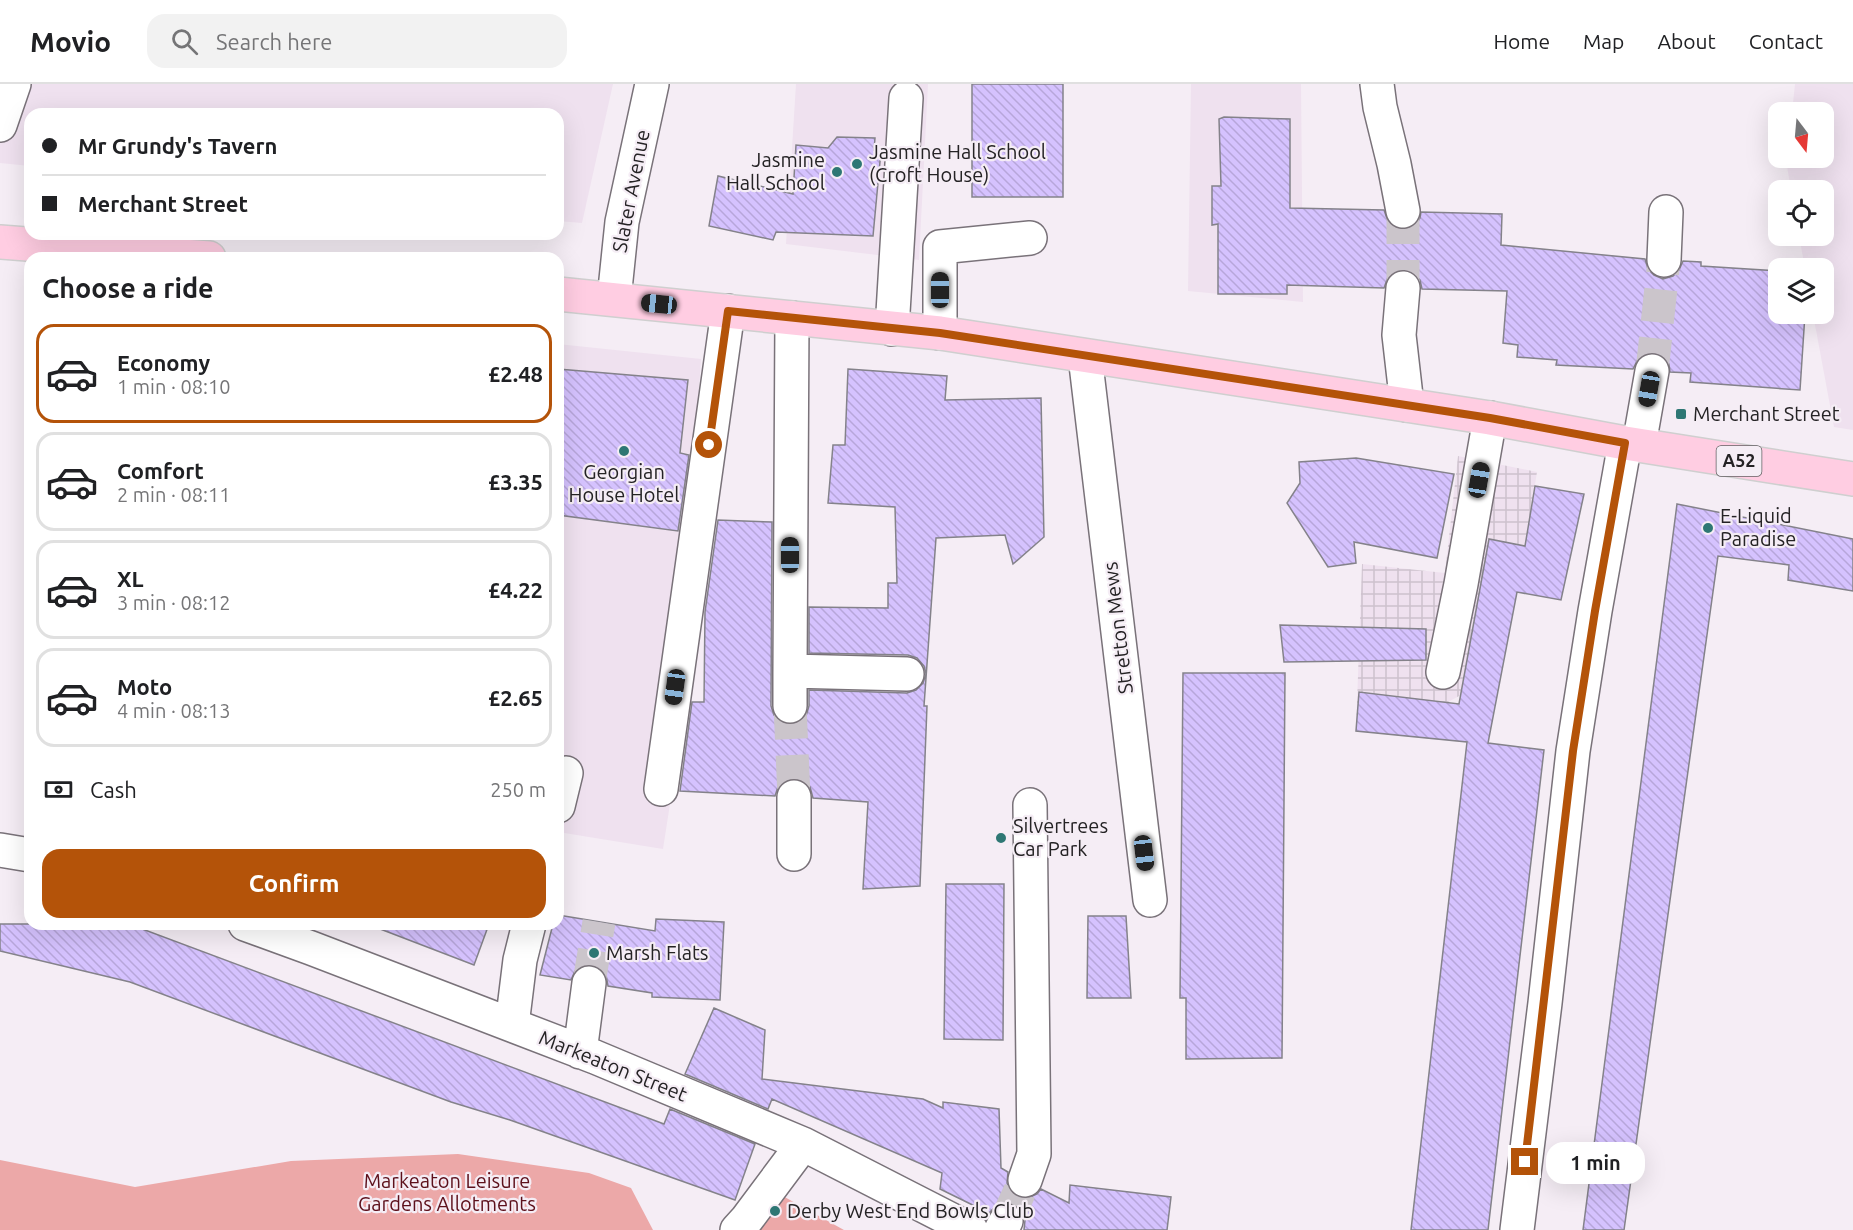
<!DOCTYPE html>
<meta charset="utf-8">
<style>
body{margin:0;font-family:Ubuntu,sans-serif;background:#f2f2f2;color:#202124;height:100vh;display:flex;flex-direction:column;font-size:22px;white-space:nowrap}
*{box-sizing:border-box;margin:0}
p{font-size:20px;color:#757577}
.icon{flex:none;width:33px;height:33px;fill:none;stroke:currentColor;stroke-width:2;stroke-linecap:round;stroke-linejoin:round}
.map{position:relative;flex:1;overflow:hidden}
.sheet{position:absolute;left:24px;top:168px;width:540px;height:678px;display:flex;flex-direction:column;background:#fff;border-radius:18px;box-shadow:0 6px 24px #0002}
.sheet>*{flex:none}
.banner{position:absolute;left:24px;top:24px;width:540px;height:132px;border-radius:18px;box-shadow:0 6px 24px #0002;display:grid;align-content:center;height:132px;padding:0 18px;background:#fff}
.needle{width:39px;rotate:164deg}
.fabs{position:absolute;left:1768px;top:18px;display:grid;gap:12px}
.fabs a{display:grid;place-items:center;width:66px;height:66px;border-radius:12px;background:#fff;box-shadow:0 6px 24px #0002;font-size:30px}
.end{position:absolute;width:27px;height:27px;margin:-14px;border:8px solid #b45309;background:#fff;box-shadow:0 0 0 3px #fff}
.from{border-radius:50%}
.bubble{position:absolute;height:42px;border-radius:18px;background:#fff;box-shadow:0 6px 24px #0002;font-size:20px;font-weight:700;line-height:42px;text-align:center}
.car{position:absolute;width:18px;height:36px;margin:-18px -9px;border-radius:8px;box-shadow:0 0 4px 2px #0007;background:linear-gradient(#222 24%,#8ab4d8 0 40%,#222 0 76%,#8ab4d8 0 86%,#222 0)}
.banner b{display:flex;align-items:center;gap:21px;height:57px;font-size:22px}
.banner b+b{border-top:2px solid #e0e0e0}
.banner i{width:15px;height:15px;background:#202124}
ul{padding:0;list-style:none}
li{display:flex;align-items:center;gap:18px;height:99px;margin:0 12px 9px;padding:0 6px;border:3px solid #e0e0e0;border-radius:18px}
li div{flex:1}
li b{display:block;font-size:22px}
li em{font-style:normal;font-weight:700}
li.selected{border-color:#b45309}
li>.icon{width:54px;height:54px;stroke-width:1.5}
h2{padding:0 18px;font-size:27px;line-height:72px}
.pay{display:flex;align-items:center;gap:15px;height:66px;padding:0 18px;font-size:22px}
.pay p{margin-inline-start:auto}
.action{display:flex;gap:12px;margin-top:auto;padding:12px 18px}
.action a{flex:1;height:69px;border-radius:18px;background:#b45309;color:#fff;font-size:24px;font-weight:700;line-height:69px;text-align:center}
header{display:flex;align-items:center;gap:36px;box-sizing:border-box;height:84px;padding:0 30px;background:#fff;border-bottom:2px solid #e0e0e0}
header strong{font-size:28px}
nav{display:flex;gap:33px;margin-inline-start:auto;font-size:21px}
.search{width:420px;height:54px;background:#f2f2f2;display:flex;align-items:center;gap:15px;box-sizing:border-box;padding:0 21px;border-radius:18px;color:#757577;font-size:22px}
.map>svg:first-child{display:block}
.built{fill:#efe1ef}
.industrial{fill:url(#industrial-grid)}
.green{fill:#eca8a8}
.building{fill:url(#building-back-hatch);stroke:#84828a;stroke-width:1.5}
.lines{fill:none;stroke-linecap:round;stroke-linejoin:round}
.minor-tunnel{stroke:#cbc5cb;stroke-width:33;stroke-dasharray:33 16;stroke-linecap:butt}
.minor-casing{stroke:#797279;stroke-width:36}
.major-casing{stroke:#cfcfcf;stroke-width:36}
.minor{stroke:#fff;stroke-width:33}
.major{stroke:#ffcde2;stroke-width:33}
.route{stroke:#b45309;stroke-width:8}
.poi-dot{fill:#2e7774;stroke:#f5edf5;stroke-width:2}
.labels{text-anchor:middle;stroke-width:4.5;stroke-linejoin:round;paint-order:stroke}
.shield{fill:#f5edf5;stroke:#636063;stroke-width:1.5}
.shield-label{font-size:18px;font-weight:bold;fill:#252325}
.poi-label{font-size:20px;fill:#252325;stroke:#f5edf5;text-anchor:start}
.street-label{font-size:20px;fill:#252325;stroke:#f5edf5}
.park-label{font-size:20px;fill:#5d101b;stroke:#f5edf5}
</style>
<header>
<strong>Movio</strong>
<div class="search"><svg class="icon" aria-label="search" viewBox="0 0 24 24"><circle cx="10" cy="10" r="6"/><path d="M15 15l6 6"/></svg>Search here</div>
<nav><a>Home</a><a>Map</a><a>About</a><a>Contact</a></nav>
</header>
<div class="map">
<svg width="1853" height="1146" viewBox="0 0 1853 1146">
<defs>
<pattern id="industrial-grid" width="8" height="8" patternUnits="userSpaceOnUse" patternTransform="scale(1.5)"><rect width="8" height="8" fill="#efe1ef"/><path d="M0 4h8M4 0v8" fill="none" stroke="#cdc1cd"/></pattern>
<pattern id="building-back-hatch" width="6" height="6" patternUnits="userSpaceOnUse" patternTransform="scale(1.5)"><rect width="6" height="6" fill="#d5c2fe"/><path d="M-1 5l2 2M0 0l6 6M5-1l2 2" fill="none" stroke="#b7a6da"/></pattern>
</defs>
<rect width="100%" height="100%" fill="#f5edf5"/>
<path class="built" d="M0 0H613L582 139 558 137V30H30V82L0 79Z
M796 0H928L919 176 786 160Z
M1191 0H1301L1303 218 1188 207Z
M1795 0H1853V346L1834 343 1813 230H1824V184H1805L1799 152H1824V106H1791L1787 82V74H1824V28H1792Z
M558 260 701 275 672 707 663 765 558 748Z"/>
<path class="industrial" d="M1458 372 1537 388 1519 499 1496 618 1461 611 1448 618 1445 656 1356 647 1362 480 1445 489Z"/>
<path class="green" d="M458 1070 589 1089 631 1104 653 1146H0V1076L135 1103 291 1077Z
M772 1106 844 1146H729Z"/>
<path class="building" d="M972 0H1063V113H972Z
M1224 33 1290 35V124L1384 126 1389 140 1396 144 1406 145 1416 141 1420 134 1421 128 1502 130 1501 161 1645 175 1648 185 1654 191 1663 195 1673 192 1679 186 1683 177 1701 178V182L1779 187V230H1805L1800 306 1690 298 1691 289 1670 288 1669 280 1664 273 1655 269H1646L1638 275 1633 285 1556 281 1557 276 1517 273 1518 261 1503 259 1507 207 1422 205 1420 196 1414 189 1405 185 1396 187 1388 193 1384 204 1287 201V210H1218V140L1212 141V102H1221L1219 35Z
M837 53 875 54 874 66 881 67 873 152 776 148 773 156 709 142 718 92 793 110 796 61 828 64Z
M558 285 688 296 680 369 689 371 678 447 558 431Z
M848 285 947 292 945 316 1041 314 1044 453 1013 480 1005 451 936 454 924 622H927L920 802 863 805 868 718 813 714 810 703 803 697 795 694 784 697 778 703 775 712 680 707 692 618H704L705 528 718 436 772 438 771 622 774 631 780 638 791 641 800 638 806 632 809 622V606L907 609 916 606 923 599 926 590 924 582 917 574 908 571 809 569V523L888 524V499H897L895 423 828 419 833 361H845Z
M1356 374 1454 390 1437 474 1354 458 1356 479 1328 483 1287 419 1300 399 1299 378Z
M1535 402 1584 410 1561 516 1517 508 1488 659 1544 666 1488 1146H1411L1467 658 1356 647 1359 608 1459 620 1489 455 1525 462Z
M1677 420 1853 455V507L1788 496 1789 481 1718 472 1624 1146H1583Z
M1280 541 1426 545V576L1284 578Z
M1183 589H1285L1282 974 1186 975V914H1180Z
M946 800H1004L1003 956 944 955Z
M558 831 655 847 656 835 724 838 720 916 652 913V909L608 902 606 891 601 885 592 881 581 882 575 887 571 896 540 891 553 840H558Z
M1088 832H1126L1131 914H1087Z
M0 840H129L664 1040 670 1025 755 1060 735 1116 510 1036 451 1018 130 898 0 867Z
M376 840H489L474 881 375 843Z
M714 924 765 946 762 995 923 1015 943 1024V1018L999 1025 1001 1084 1008 1088 1007 1099 1011 1109 1019 1114H1028L1037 1110 1041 1105 1069 1119 1070 1101 1171 1113 1167 1146H1024L1025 1136 1022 1128 1015 1120 1005 1118 997 1121 989 1129 940 1105 942 1089 772 1015 768 1025 685 990Z"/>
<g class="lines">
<path class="minor-tunnel" d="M1403 127V204
M1652 287 1664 176
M790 622 794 713
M589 899 599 838
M1006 1137 1025 1096"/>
<defs>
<path id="minor" d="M1377 0 1380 23 1394 80 1403 127
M0 41 14 0
M1664 176 1666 128
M1403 204 1399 251 1407 321
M614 215 622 138 652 0
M792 234 790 587 907 590
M892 245 906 14
M940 249V163L1030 154
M1085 272 1150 816
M1639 361 1652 287
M1443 588 1461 500 1490 334
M790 622V587
M661 705 728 227
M794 713V770
M558 722 566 689
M0 766 30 771
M245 840 311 864 595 973 803 1060 971 1146
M512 941 520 876 529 840
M580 968 589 899
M1025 1096 1034 1070 1030 721
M737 1146 747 1135 803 1060
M1001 1146 1006 1137
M1517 1146 1545 919 1573 667 1595 527 1625 359"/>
<path id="major" d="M0 158 209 174
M558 210 940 249 1490 334 1625 359 1853 395"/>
</defs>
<use href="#minor" class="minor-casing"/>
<use href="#major" class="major-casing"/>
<use href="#minor" class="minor"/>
<use href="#major" class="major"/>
</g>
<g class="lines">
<path class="route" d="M709 361 728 227 940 249 1490 334 1625 359 1595 527 1573 667 1525 1078"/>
</g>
<g class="poi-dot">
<circle cx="857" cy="80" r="6"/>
<circle cx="837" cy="88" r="6"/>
<rect x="1675" y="324" width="12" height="12" rx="3"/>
<circle cx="624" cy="367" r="6"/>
<circle cx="1708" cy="444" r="6"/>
<circle cx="1001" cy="754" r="6"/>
<circle cx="594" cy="869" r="6"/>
<circle cx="775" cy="1127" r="6"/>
</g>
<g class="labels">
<rect class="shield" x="1716.5" y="362" width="45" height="30" rx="4.5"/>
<g class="shield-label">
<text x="1739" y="383">A52</text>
</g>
<g class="poi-label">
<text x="869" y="75">Jasmine Hall School<tspan x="869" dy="23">(Croft House)</tspan></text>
<text x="825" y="83" text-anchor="end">Jasmine<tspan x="825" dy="23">Hall School</tspan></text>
<text x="1693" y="337">Merchant Street</text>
<text x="624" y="395" text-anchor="middle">Georgian<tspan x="624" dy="23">House Hotel</tspan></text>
<text x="1720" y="439">E-Liquid<tspan x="1720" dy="23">Paradise</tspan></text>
<text x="1013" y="749">Silvertrees<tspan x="1013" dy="23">Car Park</tspan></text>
<text x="606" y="876">Marsh Flats</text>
<text x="787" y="1134">Derby West End Bowls Club</text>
</g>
<g class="street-label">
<text transform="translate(631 107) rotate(-79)" y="7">Slater Avenue</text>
<text transform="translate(1118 544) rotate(-97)" y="7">Stretton Mews</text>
<text transform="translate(613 982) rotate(22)" y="7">Markeaton Street</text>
</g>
<g class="park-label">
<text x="447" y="1104">Markeaton Leisure<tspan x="447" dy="23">Gardens Allotments</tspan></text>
</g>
</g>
</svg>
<div class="fabs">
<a><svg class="needle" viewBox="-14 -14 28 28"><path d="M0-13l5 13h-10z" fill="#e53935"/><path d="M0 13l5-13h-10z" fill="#757577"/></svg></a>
<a><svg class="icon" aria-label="locate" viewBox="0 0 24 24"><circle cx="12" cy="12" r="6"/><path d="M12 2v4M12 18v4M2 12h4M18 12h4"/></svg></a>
<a><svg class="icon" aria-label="layers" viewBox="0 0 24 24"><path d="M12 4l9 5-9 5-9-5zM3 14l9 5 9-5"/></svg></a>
</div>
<i class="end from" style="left:709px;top:361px"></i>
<i class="end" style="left:1525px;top:1078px"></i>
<div class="bubble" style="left:1546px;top:1058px;width:99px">1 min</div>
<i class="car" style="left:940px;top:206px;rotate:0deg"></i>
<i class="car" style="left:659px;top:220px;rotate:276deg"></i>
<i class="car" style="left:1649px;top:305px;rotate:190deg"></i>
<i class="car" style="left:1479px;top:396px;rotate:10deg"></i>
<i class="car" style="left:790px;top:471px;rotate:0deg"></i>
<i class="car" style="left:675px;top:603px;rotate:188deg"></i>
<i class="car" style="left:1144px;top:769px;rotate:173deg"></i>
<div class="banner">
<b><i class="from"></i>Mr Grundy's Tavern</b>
<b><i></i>Merchant Street</b>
</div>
<section class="sheet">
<h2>Choose a ride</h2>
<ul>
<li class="selected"><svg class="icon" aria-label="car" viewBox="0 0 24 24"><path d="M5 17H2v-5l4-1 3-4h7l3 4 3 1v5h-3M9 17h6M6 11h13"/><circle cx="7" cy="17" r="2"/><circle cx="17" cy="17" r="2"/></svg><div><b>Economy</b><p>1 min · 08:10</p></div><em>£2.48</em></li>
<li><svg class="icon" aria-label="car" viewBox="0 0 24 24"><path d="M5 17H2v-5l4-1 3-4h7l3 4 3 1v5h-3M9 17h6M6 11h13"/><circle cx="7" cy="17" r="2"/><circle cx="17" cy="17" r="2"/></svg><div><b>Comfort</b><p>2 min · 08:11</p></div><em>£3.35</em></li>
<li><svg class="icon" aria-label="car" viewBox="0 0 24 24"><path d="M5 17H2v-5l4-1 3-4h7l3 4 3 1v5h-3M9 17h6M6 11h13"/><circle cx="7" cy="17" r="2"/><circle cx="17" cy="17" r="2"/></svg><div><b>XL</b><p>3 min · 08:12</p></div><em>£4.22</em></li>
<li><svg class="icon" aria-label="car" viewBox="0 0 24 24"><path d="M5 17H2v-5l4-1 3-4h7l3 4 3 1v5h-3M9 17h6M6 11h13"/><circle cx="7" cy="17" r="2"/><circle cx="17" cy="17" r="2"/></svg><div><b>Moto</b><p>4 min · 08:13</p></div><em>£2.65</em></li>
</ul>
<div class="pay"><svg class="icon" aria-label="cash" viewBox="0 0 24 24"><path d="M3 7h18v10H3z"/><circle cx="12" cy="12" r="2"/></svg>Cash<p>250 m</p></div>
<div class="action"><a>Confirm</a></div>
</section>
</div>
